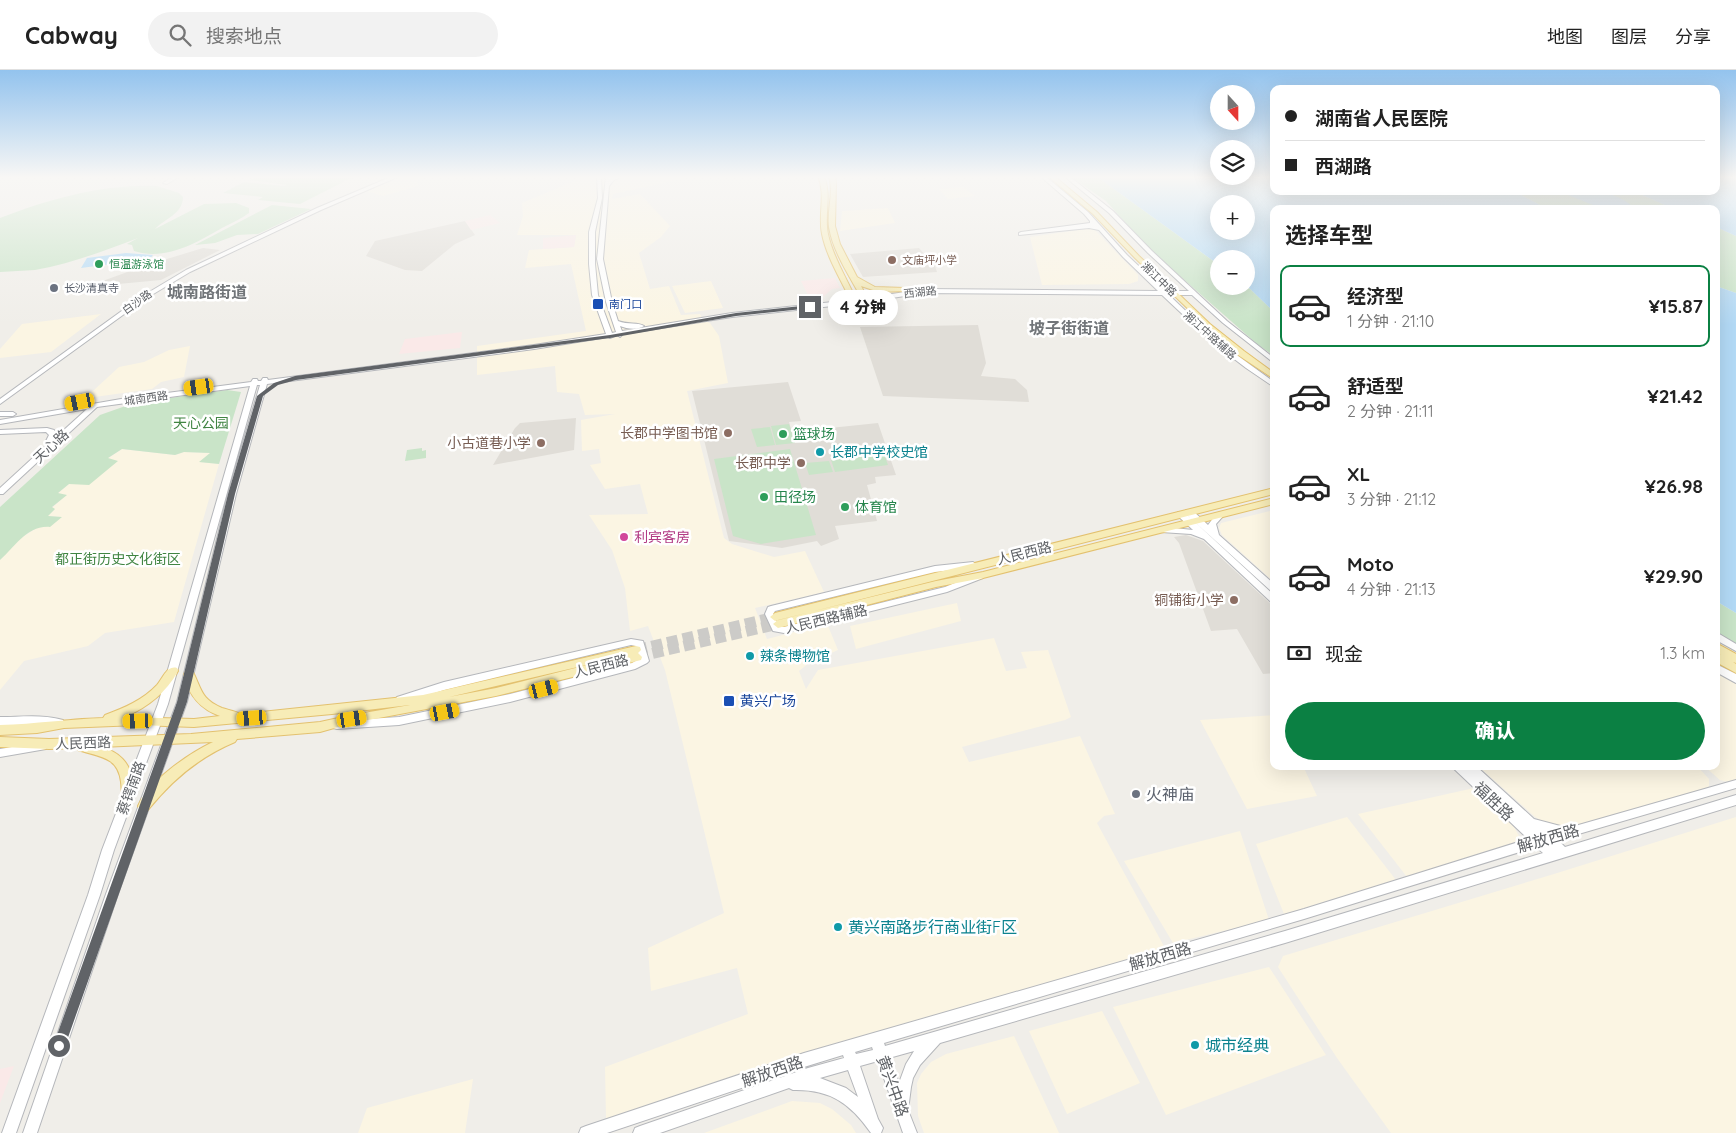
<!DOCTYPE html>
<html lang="zh">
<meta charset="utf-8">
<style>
body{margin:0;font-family:Quicksand,"Noto Sans SC",sans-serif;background:#f2f2f2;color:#222;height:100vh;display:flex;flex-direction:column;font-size:19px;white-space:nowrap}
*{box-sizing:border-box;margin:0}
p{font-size:16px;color:#767676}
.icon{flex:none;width:28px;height:28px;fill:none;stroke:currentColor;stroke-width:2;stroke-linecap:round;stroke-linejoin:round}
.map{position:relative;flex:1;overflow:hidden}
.panel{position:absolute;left:1270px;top:135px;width:450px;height:565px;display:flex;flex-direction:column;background:#fff;border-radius:10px;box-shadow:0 5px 20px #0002}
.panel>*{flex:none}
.guide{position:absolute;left:1270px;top:15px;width:450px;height:110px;border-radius:10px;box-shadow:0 5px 20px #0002;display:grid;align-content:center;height:110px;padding:0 15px;background:#fff}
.needle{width:32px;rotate:159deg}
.fabs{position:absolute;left:1210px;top:15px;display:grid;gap:10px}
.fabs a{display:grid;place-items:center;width:45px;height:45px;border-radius:50%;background:#fff;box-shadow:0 5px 20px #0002;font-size:25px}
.end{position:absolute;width:22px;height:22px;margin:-11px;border:6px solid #606367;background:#fff;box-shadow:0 0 0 2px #fff}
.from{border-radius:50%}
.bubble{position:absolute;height:35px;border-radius:18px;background:#fff;box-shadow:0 5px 20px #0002;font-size:16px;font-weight:800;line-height:35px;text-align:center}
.car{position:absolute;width:15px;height:30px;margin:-15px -8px;border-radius:6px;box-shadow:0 0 4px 1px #0007;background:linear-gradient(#f5c518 24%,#345 0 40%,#f5c518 0 76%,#345 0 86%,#f5c518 0)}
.guide b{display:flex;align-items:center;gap:18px;height:48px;font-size:19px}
.guide b+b{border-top:1px solid #e0e0e0}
.guide i{width:12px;height:12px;background:#222}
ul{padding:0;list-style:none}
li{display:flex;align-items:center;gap:15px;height:82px;margin:0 10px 8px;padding:0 5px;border:2px solid transparent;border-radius:10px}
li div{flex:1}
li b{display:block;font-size:19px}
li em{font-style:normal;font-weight:800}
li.selected{border-color:#0b8043}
li>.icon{width:45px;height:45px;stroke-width:1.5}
h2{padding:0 15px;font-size:22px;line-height:60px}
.pay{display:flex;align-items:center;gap:12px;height:55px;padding:0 15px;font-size:19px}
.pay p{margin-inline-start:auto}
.primary-button{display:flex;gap:10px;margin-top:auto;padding:10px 15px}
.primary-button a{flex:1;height:58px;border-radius:30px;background:#0b8043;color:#fff;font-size:20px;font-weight:800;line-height:58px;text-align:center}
header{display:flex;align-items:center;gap:30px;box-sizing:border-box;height:70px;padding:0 25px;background:#fff;border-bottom:1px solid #e0e0e0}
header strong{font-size:24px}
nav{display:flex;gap:28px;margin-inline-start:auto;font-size:18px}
.search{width:350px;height:45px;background:#f2f2f2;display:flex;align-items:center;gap:12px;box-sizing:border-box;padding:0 18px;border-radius:28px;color:#767676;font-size:19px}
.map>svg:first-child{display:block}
.commercial{fill:#fbf5e3}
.education{fill:#e0ddd7}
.medical{fill:#fae9e8}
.green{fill:#c9e4c8}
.water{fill:#b3daf6;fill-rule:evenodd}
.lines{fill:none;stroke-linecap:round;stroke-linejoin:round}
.primary-tunnel{stroke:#cccbc8;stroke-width:11;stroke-dasharray:11 5;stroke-linecap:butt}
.secondary-casing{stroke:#b5b7bb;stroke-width:2}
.primary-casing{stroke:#e3c16f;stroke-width:2}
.secondary{fill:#fff;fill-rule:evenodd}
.primary{fill:#f7ecb7;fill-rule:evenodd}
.route{fill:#606367}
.education-dot{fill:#8d6e63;stroke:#fff;stroke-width:2}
.leisure-dot{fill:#2e9e5b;stroke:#fff;stroke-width:2}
.worship-dot{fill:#6b7280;stroke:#fff;stroke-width:2}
.transit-dot{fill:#1a4fb4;stroke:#fff;stroke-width:2}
.culture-dot{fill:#0f9aa8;stroke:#fff;stroke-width:2}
.hotel-dot{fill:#d1479c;stroke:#fff;stroke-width:2}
.labels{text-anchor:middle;stroke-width:5;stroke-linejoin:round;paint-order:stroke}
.far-education-label{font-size:11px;fill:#785e54;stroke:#fff;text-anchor:start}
.far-leisure-label{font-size:11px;fill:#27864d;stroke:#fff;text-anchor:start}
.far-street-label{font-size:11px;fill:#606367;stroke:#fff}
.far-worship-label{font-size:11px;fill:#5b616d;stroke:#fff;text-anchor:start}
.far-transit-label{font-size:11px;fill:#164399;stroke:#fff;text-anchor:start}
.park-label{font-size:14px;fill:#418543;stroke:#fff}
.education-label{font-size:14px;fill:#785e54;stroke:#fff;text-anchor:end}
.leisure-label{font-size:14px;fill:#27864d;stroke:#fff;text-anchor:start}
.street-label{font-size:14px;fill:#606367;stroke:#fff}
.culture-label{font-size:14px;fill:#0d838f;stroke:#fff;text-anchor:start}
.hotel-label{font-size:14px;fill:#b23c85;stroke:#fff;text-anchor:start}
.transit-label{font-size:14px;fill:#164399;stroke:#fff;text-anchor:start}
.far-district-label{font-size:16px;font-weight:bold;fill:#717579;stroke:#fff}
.near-worship-label{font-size:16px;fill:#5b616d;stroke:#fff;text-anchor:start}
.near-street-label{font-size:16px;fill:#606367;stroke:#fff}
.near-culture-label{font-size:16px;fill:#0d838f;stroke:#fff;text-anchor:start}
</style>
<header>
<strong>Cabway</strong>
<div class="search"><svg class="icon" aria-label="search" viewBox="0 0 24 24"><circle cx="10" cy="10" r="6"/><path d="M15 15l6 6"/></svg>搜索地点</div>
<nav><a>地图</a><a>图层</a><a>分享</a></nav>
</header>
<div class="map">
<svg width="1736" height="1063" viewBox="0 0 1736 1063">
<rect width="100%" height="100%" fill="#f0eee9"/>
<path class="commercial" d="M403 106H430L418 110V116L383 126 367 121Z
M586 106H616V110L626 106H696L613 124 612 129 640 124 670 156 661 167 639 183 650 219 669 216 681 245 700 244 703 250 710 253 719 266 728 313 687 321 724 468 732 474 774 487 805 481 824 522 755 538 767 569 821 555 828 556 838 580 809 593 799 601 806 619 818 600 994 568 1006 601 1027 598 1021 582 1048 580 1071 647 1065 650 962 677 969 692 1080 666 1115 744 1104 746 1097 753 1166 880 615 1049 606 1048 605 997 748 944 737 898 651 921 648 878 724 843 665 600 648 556 630 561 625 518 612 480 589 445 648 444 640 414 605 419 590 395 601 393 599 379 582 381 581 350 615 344 585 345 579 324 557 322 555 296 477 305V276L586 261 571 194 525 198 529 180 574 177 576 165H517L523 146 522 133Z
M963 117 975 126 948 129 939 119Z
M888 138 895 153 840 161 842 141Z
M1093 158 1138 205V211L1129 214 1042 215 1030 167Z
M711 211 723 238 685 243 672 216Z
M101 244 51 282 0 288V279L22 254Z
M190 276 184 307 161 312 152 319 80 329 94 320 119 297 144 292 169 280Z
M122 379 175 385 184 382 211 383 200 392 219 394 174 552 105 563 88 576 24 591 0 620V490L16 471 40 456 61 447 47 446 52 438 66 425 57 424 69 414 117 391 107 389Z
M1274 440V512L1222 465 1219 458 1221 453Z
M957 533 961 551 856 579 850 556Z
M1716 601 1736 613V710L1728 712 1720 710 1704 696H1716Z
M1274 645V696H1303L1317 726 1247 739 1200 650Z
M1478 696H1697L1709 709V716L1702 720 1566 758 1543 752 1534 746Z
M1474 718 1513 755 1519 766V770L1510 775 1407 807 1358 744Z
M1347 747 1396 810 1284 844 1256 774Z
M1736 747V1063H1391L1337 988 1278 897 1283 886 1554 804Z
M1240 761 1269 850 1173 873 1124 791Z
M1269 897 1326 985 1166 1045 1113 937Z
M1102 941 1140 1013 1067 1044 1029 961Z
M1014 966 1059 1063H924L918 1046 917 1013 921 1004 931 992 946 984Z
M473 1009 465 1063H358L367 1038Z
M792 1031 820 1033 832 1039 851 1055 856 1063H704Z"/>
<path class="education" d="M465 151 475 165 455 174 422 201 405 200 366 186 375 171Z
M203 178 220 180 161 210 86 217 144 196Z
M919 178 935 196 937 202 863 207 850 184Z
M978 255 986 293 981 306 1015 309 1027 320 1029 332 883 326 860 257Z
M788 312 801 351 789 352 795 373 833 368 830 358 878 353 896 405 875 407 876 413 867 415 877 451 835 456 839 469 821 476 817 471 782 478 729 471 692 321Z
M576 348 574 380 493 395 515 358 520 353Z
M1186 465 1203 471 1274 537V603L1263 604 1237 559 1211 561 1179 473 1174 467Z"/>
<path class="medical" d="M490 145 500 153 471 160 465 151Z
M576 165 574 177 543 179V168Z
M835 208 840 218 832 219 823 227 810 229 801 211Z
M462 262 460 278 399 284 405 269Z
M14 996 0 1033V999Z"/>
<path class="green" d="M259 106H355L300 134 258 130 263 127 223 123 244 112 284 116 287 115 250 110Z
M1070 106H1096L1219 195V216H1246V215L1274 242V286L1257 274 1148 178 1106 131Z
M157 116 179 123 183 127C183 144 164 149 155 159L204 134 236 133 249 138V143C241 149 231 153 222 158 196 173 166 191 134 181L132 175 127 174 138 168C104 181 70 194 35 200 23 201 12 201 0 202V148C50 129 102 114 157 116Z
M1513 121H1633L1674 139H1548Z
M272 135 311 139 258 164 237 165 215 173 195 175Z
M1716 157 1736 166V223L1716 216Z
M227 320 241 322 219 394 199 392 210 383 184 382 175 385 122 379 108 388 118 391 89 415 69 414 58 423 67 425 52 437 55 439 48 446 62 447 50 457C27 455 15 477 0 490V437L100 345 134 333Z
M789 354 795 373 776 375 771 356Z
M770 357 775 375 757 377 751 359Z
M422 378V381L426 380V388L405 391 407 380Z
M790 379 816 465 761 474 733 466 714 389Z
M884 384 888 395 835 402 831 390Z
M829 391 833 402 809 405 805 393Z
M1716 531 1736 543V574L1716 562Z"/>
<path class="water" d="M1096 106H1274V121H1513L1548 139H1274V242L1246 215V189H1219V195ZM1219 134H1246V161H1219Z
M1716 106H1736V166L1716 157V139H1674L1633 121H1716Z
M1558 121C1584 121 1615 118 1635 139H1603Z
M126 183 153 185 150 189 81 198 87 188Z
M1716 216 1736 223V543L1716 531Z"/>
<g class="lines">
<path class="primary-tunnel" d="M636 580 775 547
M637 587 778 554"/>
<defs>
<path id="secondary" d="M174 106H180L167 114 163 113Z
M393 106H400L321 140 190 202 145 229 0 334V329L141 227 186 200 317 138Z
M597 106H601L602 128 595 162V194L598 225 612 263 616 262 606 232 597 189 606 106H610V108L615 106H622L614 110 609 116 603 189 612 232 618 251C628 255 638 252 644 256 638 260 627 259 620 256L622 261 732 243 860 229 924 219 1158 221 1123 187 1099 160 1089 158 1019 165V163L1021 162 1090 153V151L1084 144 1040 106H1045L1088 142 1127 185 1165 221H1189L1148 183 1109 143 1064 106H1069L1113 141 1152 181 1227 251 1274 288V293L1223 253 1192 225H1169L1216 270 1274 312V317L1246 298 1212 272 1162 225 924 223 860 233 732 247 623 264 620 267 617 265 610 268 608 267 534 279 267 314 236 424 187 632 118 824 37 1063H23L106 824 177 632 228 424 260 315H257L168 634 114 780 100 825 16 1063H2L88 825 102 780 158 634 250 316 97 337 3 424H0V418L49 373 46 371 49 365 46 362 0 364V360L47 358 54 360 57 365 55 368 87 339 0 354V350L121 329 251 312 253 309H257L258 311H261L263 308H267L268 310 534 275 606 264 592 225 589 194V162L598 128Z
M0 342H13L16 344 13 346H0Z
M1186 440H1192L1208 455 1217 443H1223L1224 445 1216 454 1219 465 1274 514V522L1271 521 1186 444 1185 442Z
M1178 442H1184L1274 525V533L1271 532 1204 469 1191 464 1161 462 1160 460 1164 457 1193 460 1178 446 1177 444Z
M973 492 977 495 976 497 935 502 775 541 773 544 779 556 784 557 945 517 980 503 984 506 983 508 947 522 784 563 773 561 765 544 768 537 771 536 935 496Z
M1716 562 1736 574V581L1716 570Z
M631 569 643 571 649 591 647 593 635 599 510 632 399 655 337 659 333 658 332 655 333 652 337 651 399 647 510 624 632 593 639 589 636 576 631 575 444 620 400 634 397 633 395 630 397 627 444 612Z
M1716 594 1736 604V613L1716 602Z
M0 647C20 647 43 644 63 650L64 653 63 656 59 657 38 655H0Z
M42 672 46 673 47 676 46 679 0 687V679Z
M1451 696H1463L1465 697 1464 696H1476L1534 749 1568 758 1736 710V718L1558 770 1565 777 1736 725V735L1285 873 940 973 920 995 913 1008 911 1017 908 1040 917 1063H903L878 991 860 996 878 1049 883 1058 881 1063H871C850 1033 830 1019 793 1020L789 1018 660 1063H633L635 1058 640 1056 808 998 844 988 843 985 804 997 607 1063H579L581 1058 586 1056 804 983 1304 839 1528 769ZM1536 777 1543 783 1285 861 885 976 884 973 1304 849ZM872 977 873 980 856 984 855 982ZM914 981 906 994 899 1013 889 988ZM848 1000 858 1027 846 1018 820 1008Z"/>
<path id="primary" d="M818 106H824C832 125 824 144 828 164 833 188 848 210 857 232L856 233H852L849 228 834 233 831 231 844 226 846 221C837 203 826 184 822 164 818 144 826 125 818 106Z
M829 106H835L836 112 835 156 840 174 857 207 875 217 905 218 907 219V221L879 222 861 216 869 231 866 233 863 231C851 208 833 183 829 157 827 140 834 123 829 106Z
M1048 106H1054L1097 142 1139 186 1210 254 1244 281 1274 303V309L1238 285 1206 256 1135 188 1093 144Z
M1274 418V424L775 551 770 547 775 543Z
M1274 428V434L983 508 936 517 778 558 773 554 778 550 936 511 983 502Z
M1716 573 1736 584V593L1733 592 1736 594V603L1716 592V583L1721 585 1716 582Z
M636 576 640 577 641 580 638 583 642 587 641 590 496 626 352 653 320 662 237 669 235 672C199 687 172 710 148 740L144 741 140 740 138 736C150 710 188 684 213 672L101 677C119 682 130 692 133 712 134 718 135 726 132 732L128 733 124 732C121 726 122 719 121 712 118 686 99 687 78 680L77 678 49 679 0 677V667L49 669 191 664 320 652 352 645 410 635 332 644 194 657 138 655 64 658 37 663 0 665V655C35 654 69 649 103 648L105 645C124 638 143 630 157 615 163 608 167 595 177 598L178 601C166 623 148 637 125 647L194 649 220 646C200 639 189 626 184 605L185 602H193C202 620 201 629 222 638 228 640 235 641 241 644L423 625ZM599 592 496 618 449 627Z"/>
</defs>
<use href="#secondary" class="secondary-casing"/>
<use href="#primary" class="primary-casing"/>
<use href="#secondary" class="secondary"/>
<use href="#primary" class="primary"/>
</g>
<linearGradient id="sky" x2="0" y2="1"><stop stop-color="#93c3ee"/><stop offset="0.42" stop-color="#f8f7f5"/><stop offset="1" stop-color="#f8f7f5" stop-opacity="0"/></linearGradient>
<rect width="1736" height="255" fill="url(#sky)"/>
<path class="route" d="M810 235 812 238 736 246 610 268 296 310 278 315 263 326 235 424 187 632 65 976 63 980 59 982 55 980 53 976 177 632 228 424 257 326 274 313 295 306 610 265 736 243Z"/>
<g class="education-dot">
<circle cx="892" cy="190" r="5"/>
<circle cx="728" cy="363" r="5"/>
<circle cx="541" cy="373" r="5"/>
<circle cx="801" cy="393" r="5"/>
<circle cx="1234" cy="530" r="5"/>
</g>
<g class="leisure-dot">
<circle cx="99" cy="194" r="5"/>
<circle cx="783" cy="364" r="5"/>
<circle cx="764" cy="427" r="5"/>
<circle cx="845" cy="437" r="5"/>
</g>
<g class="worship-dot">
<circle cx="54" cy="218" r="5"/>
<circle cx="1136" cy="724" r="5"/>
</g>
<g class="transit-dot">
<rect x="592" y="228" width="12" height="12" rx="2.5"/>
<rect x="723" y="625" width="12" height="12" rx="2.5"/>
</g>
<g class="culture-dot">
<circle cx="820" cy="382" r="5"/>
<circle cx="750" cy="586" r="5"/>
<circle cx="838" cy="857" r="5"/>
<circle cx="1195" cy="975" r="5"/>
</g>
<circle class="hotel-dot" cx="624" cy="467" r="5"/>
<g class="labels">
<g class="far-education-label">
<text x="902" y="194">文庙坪小学</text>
</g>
<g class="far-leisure-label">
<text x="109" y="198">恒温游泳馆</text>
</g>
<g class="far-street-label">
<text transform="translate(1159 209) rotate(44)" y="4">湘江中路</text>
<text transform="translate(920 222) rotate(-6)" y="4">西湖路</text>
<text transform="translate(137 232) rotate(-35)" y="4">白沙路</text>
<text transform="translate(1210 265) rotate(42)" y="4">湘江中路辅路</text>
<text transform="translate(146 328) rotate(-8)" y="4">城南西路</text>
</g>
<g class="far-worship-label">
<text x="64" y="222">长沙清真寺</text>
</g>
<g class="far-transit-label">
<text x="609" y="238">南门口</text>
</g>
<g class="park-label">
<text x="201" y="358">天心公园</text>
<text x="118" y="494">都正街历史文化街区</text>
</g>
<g class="education-label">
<text x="718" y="368">长郡中学图书馆</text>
<text x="531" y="378">小古道巷小学</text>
<text x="791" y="398">长郡中学</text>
<text x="1224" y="535">铜铺街小学</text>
</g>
<g class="leisure-label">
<text x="793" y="369">篮球场</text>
<text x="774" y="432">田径场</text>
<text x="855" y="442">体育馆</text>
</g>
<g class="street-label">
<text transform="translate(51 376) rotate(-43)" y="5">天心路</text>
<text transform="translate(1024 483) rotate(-14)" y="5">人民西路</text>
<text transform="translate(826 549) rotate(-13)" y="5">人民西路辅路</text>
<text transform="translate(601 596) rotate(-14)" y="5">人民西路</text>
<text transform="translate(83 673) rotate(-2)" y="5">人民西路</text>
<text transform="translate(131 718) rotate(-70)" y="5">蔡锷南路</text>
</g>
<g class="culture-label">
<text x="830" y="387">长郡中学校史馆</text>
<text x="760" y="591">辣条博物馆</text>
</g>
<g class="hotel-label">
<text x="634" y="472">利宾客房</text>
</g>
<g class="transit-label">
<text x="740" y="636">黄兴广场</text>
</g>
<g class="far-district-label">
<text x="207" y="228">城南路街道</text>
<text x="1069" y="264">坡子街街道</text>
</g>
<g class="near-worship-label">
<text x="1146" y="730">火神庙</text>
</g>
<g class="near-street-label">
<text transform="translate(1494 731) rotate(43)" y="6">福胜路</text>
<text transform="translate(1548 768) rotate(-16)" y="6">解放西路</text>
<text transform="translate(1160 886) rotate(-16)" y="6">解放西路</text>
<text transform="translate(772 1001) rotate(-19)" y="6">解放西路</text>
<text transform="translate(893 1016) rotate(70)" y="6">黄兴中路</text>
</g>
<g class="near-culture-label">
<text x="848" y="863">黄兴南路步行商业街F区</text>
<text x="1205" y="981">城市经典</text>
</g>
</g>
</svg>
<div class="fabs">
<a><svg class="needle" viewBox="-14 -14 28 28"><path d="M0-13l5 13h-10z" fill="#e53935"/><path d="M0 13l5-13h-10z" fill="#767676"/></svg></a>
<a><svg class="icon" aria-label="layers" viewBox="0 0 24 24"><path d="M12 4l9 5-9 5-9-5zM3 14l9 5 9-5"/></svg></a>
<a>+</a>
<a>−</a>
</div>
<i class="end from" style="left:59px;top:976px"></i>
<i class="end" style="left:810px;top:237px"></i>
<div class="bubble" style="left:828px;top:220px;width:70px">4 分钟</div>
<i class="car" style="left:199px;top:317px;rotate:262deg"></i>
<i class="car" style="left:80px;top:332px;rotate:259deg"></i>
<i class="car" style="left:544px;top:619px;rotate:76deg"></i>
<i class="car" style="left:445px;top:642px;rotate:79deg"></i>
<i class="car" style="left:252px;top:648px;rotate:266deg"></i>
<i class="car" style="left:352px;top:649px;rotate:81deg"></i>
<i class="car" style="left:138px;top:651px;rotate:268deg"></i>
<div class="guide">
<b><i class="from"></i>湖南省人民医院</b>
<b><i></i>西湖路</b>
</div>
<section class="panel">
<h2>选择车型</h2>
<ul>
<li class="selected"><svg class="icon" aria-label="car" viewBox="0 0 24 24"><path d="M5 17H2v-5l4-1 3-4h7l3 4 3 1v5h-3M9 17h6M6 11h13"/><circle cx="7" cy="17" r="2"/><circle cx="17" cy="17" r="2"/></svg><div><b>经济型</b><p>1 分钟 · 21:10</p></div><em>¥15.87</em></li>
<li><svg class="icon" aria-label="car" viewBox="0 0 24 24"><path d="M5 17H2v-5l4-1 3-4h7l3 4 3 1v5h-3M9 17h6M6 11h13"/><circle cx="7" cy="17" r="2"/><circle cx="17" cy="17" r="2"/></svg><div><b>舒适型</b><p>2 分钟 · 21:11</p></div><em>¥21.42</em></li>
<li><svg class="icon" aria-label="car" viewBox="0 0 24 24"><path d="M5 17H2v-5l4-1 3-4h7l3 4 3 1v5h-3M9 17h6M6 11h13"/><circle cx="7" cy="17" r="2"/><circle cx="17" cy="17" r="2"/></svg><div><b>XL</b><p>3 分钟 · 21:12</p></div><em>¥26.98</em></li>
<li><svg class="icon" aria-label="car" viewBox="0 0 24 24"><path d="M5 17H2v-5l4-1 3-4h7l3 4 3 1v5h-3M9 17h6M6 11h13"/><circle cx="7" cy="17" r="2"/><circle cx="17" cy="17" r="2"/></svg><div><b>Moto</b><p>4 分钟 · 21:13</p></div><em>¥29.90</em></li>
</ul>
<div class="pay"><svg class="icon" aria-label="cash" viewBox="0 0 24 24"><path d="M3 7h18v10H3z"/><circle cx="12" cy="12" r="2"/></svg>现金<p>1.3 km</p></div>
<div class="primary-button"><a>确认</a></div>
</section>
</div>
